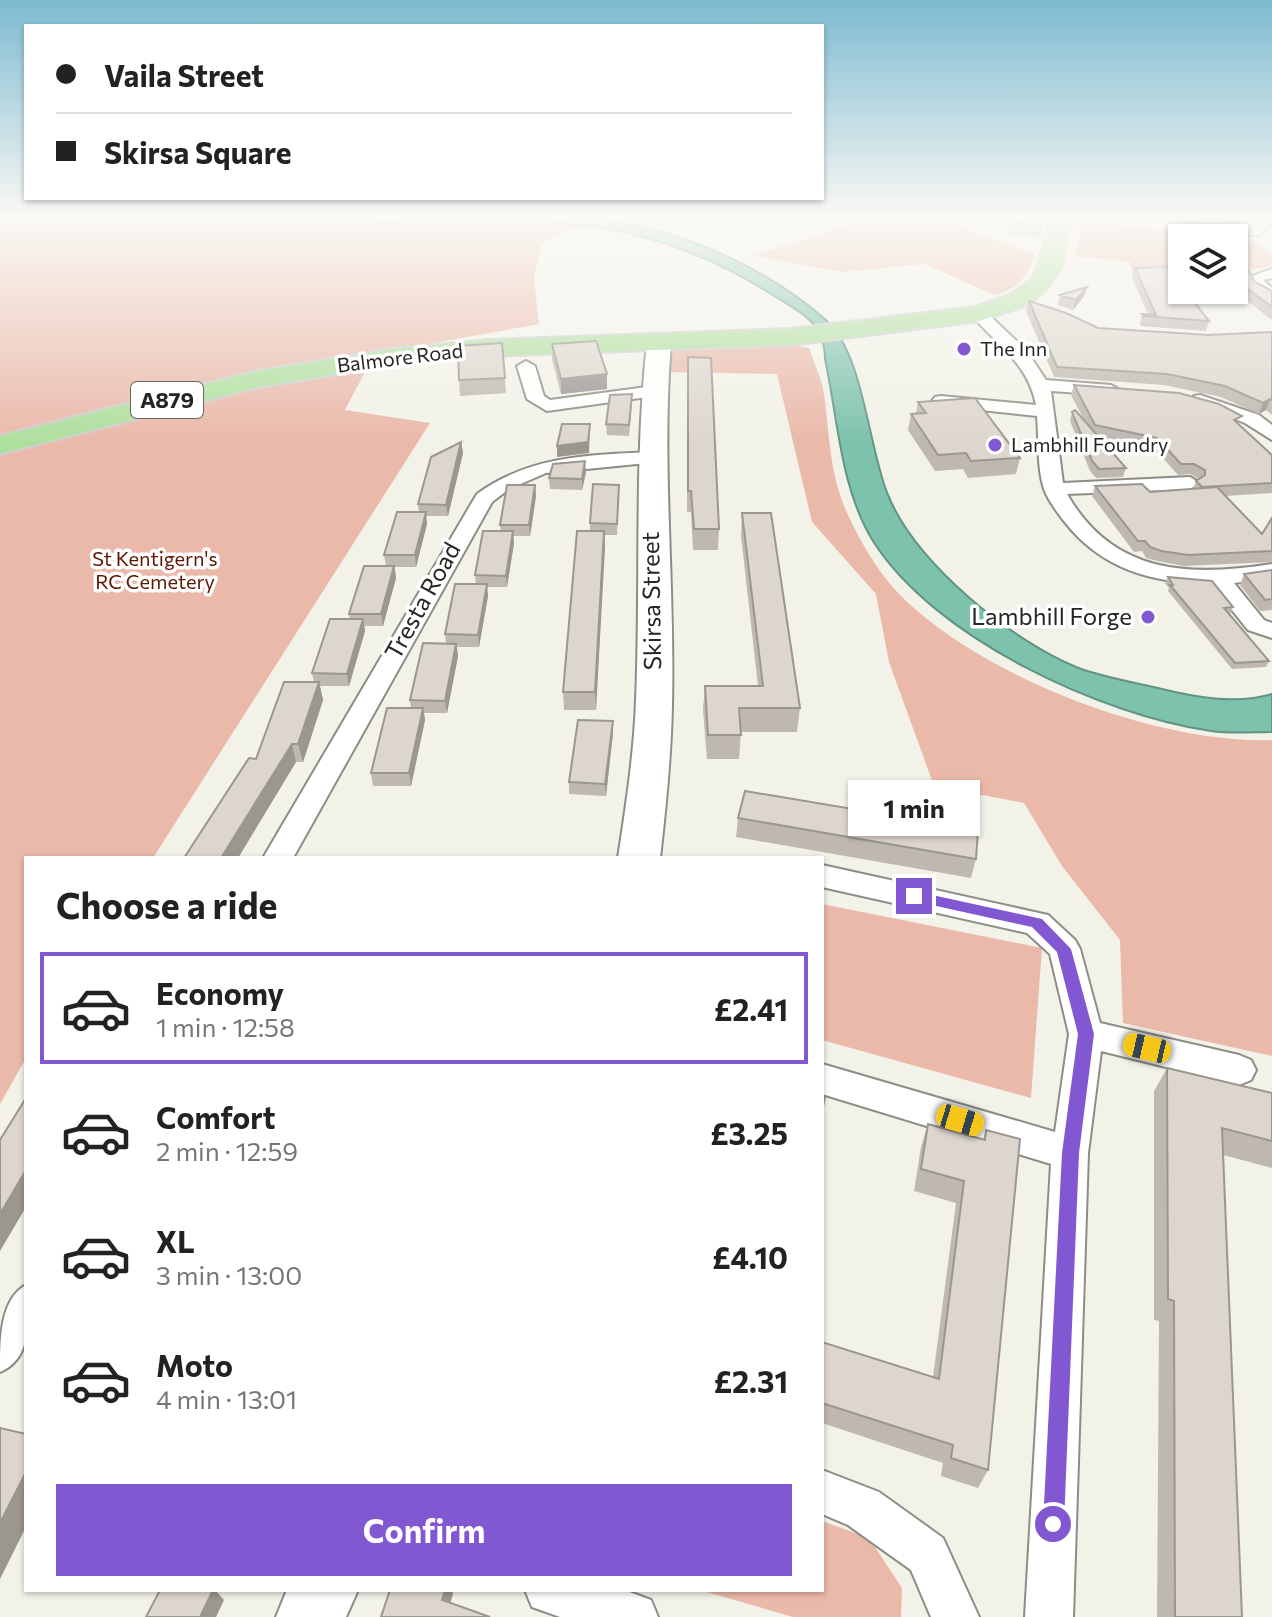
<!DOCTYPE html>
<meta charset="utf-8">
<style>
body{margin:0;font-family:Commissioner,sans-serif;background:#f2f2f2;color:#222;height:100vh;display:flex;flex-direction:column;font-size:30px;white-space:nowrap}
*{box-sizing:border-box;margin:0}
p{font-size:26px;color:#767676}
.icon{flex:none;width:44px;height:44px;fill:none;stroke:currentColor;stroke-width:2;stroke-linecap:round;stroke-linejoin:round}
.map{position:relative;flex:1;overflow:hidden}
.panel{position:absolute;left:24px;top:856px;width:800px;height:736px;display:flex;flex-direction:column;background:#fff;border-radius:0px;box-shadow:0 2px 6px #0004}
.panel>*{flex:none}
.banner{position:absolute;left:24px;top:24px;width:800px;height:176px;border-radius:0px;box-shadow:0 2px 6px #0004;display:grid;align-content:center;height:176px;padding:0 32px;background:#fff}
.controls{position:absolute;left:1168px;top:224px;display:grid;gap:16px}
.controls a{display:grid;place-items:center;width:80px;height:80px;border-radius:0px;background:#fff;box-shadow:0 2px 6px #0004;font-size:40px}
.end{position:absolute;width:36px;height:36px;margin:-18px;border:10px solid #8258d2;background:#fff;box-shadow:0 0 0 4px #fff}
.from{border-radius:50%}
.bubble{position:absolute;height:56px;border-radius:0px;background:#fff;box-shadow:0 2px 6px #0004;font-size:26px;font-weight:700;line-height:56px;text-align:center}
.car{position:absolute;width:24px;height:48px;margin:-24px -12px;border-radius:10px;box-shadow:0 0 6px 2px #0007;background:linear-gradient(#f5c518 24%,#345 0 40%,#f5c518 0 76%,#345 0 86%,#f5c518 0)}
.banner b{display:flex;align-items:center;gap:28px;height:76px;font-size:30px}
.banner b+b{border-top:2px solid #e0e0e0}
.banner i{width:20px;height:20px;background:#222}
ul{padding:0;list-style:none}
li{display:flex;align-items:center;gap:24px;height:112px;margin:0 16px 12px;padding:0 16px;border:4px solid transparent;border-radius:0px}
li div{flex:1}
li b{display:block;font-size:30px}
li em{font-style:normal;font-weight:700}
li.current{border-color:#8258d2}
li>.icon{width:72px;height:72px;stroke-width:1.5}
h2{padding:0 32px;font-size:36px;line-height:96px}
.primary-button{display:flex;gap:16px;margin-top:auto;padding:16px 32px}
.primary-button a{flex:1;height:92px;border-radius:0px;background:#8258d2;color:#fff;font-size:32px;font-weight:700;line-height:92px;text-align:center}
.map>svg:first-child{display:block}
.built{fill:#eae9d8}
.green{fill:#eab9aa}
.water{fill:#7dc2ac;stroke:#639383;stroke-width:2}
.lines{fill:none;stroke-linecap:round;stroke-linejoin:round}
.street-casing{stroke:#8e8d85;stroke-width:4}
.secondary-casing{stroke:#8e8d85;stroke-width:4}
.primary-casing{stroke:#cfcfce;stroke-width:4}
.street{fill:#fff;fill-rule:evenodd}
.secondary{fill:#fff;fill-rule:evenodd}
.primary{fill:#afdf9e;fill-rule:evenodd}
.wall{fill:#beb8b1}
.shaded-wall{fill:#9b9690}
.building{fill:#ddd6ce;stroke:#9b9690;stroke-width:2}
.route{fill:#8258d2}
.poi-dot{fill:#8258d2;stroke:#fff;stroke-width:3}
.labels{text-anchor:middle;stroke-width:7;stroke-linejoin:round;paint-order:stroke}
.far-poi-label{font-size:20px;fill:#252522;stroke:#fff;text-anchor:start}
.far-street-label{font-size:20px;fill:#252522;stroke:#fff}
.far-park-label{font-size:20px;fill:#5c1600;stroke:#fff}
.shield{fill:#fff;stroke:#666664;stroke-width:2}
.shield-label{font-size:22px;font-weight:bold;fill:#252522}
.street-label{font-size:24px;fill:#252522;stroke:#fff}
.poi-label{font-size:24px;fill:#252522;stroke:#fff;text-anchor:end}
</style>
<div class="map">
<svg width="1272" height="1617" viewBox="0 0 1272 1617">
<rect width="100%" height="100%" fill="#f3f2e9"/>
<path class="built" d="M671 217H817L774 226Z"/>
<path class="green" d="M0 217H336L400 221 507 220 584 223 542 243 534 277 539 324 273 372 0 441Z
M872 217H932L1034 253C1030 275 1017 291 994 295L924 264 844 272 753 256Z
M1082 223 1246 237 1272 253V266L1247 270 1245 277 1234 275V238H1182V272L1132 274 1130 262 1076 256Z
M783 343 809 348C814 363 822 379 824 394 830 437 829 472 847 513 860 541 878 573 900 595 982 677 1156 744 1272 740V1056L1123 1023 1120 940 1062 866 1024 803 934 786 889 662 876 594 812 522 777 374 660 372 663 346Z
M368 366 345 410 430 423 153 858H26V1058L0 1104V454L135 415Z
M822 904 1042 948 1031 1098 822 1040Z
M822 1521 869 1538 902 1588 901 1617H793L700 1590H822Z"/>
<path class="water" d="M336 217C393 217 449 217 506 217 535 217 567 214 596 218 677 228 765 266 826 320 864 354 868 447 888 495 916 563 1009 639 1076 667 1102 677 1132 682 1158 688 1194 697 1236 705 1272 694V732C1252 732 1231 734 1211 731 1101 715 934 638 873 541 840 488 838 419 825 359 825 322 800 312 771 294 672 231 585 219 470 220 426 221 378 227 336 217Z"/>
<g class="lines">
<defs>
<path id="street" d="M1170 217H1184L1187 223 1258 227 1265 231 1258 235 1184 231 1173 227Z
M1272 269V278L1263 280 1272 288V300L1253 289 1247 278Z
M979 309 985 311 1026 350 1046 380 1111 385 1120 390 1111 395 1051 391 1063 483 1190 477 1200 483 1190 489 1067 494C1113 575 1190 577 1272 564V578L1234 583 1264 620 1272 623V638L1248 630 1211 584C1152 583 1101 569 1064 521 1057 512 1048 500 1044 489 1037 468 1039 439 1037 416L935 405 932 401 935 397 941 396 1036 405C1028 362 996 345 971 314Z
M526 361 535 366 544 396 550 400 654 386 663 391 654 396 547 411 527 399 517 366Z
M1200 395 1259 415 1272 425V440L1245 423 1194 404 1191 400 1194 396Z
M650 452 657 454 660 458 657 462 546 473 509 489 492 502 293 858H263L477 494C529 456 588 455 650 452Z
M822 865 1048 915 1075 940 1080 949 1100 1023 1239 1055 1251 1060 1256 1070 1251 1080 1239 1085 1101 1051 1088 1153 1073 1617H1025L1051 1164 822 1094V1064L1055 1132 1069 1034 1050 954 1027 933 822 887Z
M26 1285C26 1317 35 1357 0 1372 0 1340 0 1299 26 1285Z
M822 1470 879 1492 943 1538 979 1617H931L911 1570 848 1525 822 1514Z
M525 1590H624L651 1600 658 1617H560L532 1607Z"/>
<path id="secondary" d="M659 336 667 338 671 343C661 464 675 584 672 705 671 756 666 807 660 858H618C626 806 634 754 636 701 641 581 634 462 647 343L651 338Z
M287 1590H358L346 1617H276Z"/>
<path id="primary" d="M1051 217H1073L1061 269 1046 290 1028 305 979 321 790 345 489 356 391 365 258 387 0 454V436L257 371 391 349 489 340 790 329 975 307 1010 295 1030 280 1037 269Z"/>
</defs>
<use href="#street" class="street-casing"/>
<use href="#secondary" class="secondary-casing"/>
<use href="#primary" class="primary-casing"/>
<use href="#street" class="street"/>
<use href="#secondary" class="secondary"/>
<use href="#primary" class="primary"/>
</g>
<path class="wall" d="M1010 217H1045L1041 238 1006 234Z
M1143 217H1169L1168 220Z
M1186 217H1221L1220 222 1189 220Z
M1266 217H1272V229H1271Z
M1135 268 1209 321 1206 331 1141 326 1140 324 1142 314H1148L1132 278Z
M1234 271 1272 291V320L1233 290H1234Z
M1087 287 1084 296 1073 310 1058 305 1060 295Z
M1029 301 1098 328 1208 335 1272 332V415L1266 410 1259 414 1221 397 1164 385 1054 377 1026 311Z
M502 343 506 393 460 396 459 380Z
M552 344 607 374V389L561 394 552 359Z
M687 376 719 529 718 550H693L691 512H687Z
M1074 385 1239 424 1272 455V493L1225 496 1262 534 1272 518V562L1184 566 1157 561 1146 558 1142 551 1134 552 1092 496 1095 486 1150 492 1193 489 1196 481 1199 479 1190 474 1178 475 1154 448 1098 437 1126 468 1123 477 1096 478 1090 471 1070 421 1072 412 1085 422 1071 395Z
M918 402 1020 458 1016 474 968 478 963 469 935 471 908 430 911 414H916Z
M632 405 629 436 607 435 606 424Z
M461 442 463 453 448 516H426L427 524 416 567H395L396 578 383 626H364L365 631 349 686H320L323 700 303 762H296L238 858H184L256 759 314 682 312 673 350 619 349 614 386 566 384 555 419 512 418 504Z
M586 472 582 490 550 489 549 478Z
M535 485 536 496 530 536H513L514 543 507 587H487L488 596 479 647H457L458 656 447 713H424L425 720 411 786H373L371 773 411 708 410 700 446 644 445 634 476 584 475 575 501 531 500 525Z
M619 496 617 535H605L596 710H564L563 692 590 531V523Z
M742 513 800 708 797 732H741L739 759H707L703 709 705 686H758L741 536Z
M1272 570V610L1260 611 1240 585 1244 574Z
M1168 577 1233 607 1231 613H1228L1269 661 1266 667 1232 669 1168 591 1169 588 1165 583Z
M613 721V733L606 796 569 794V782Z
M738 818 976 859 971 878 736 837Z
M1167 1068 1272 1093V1168L1223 1155 1242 1617H1157L1159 1321 1154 1320V1091Z
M928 1124 983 1139 986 1130 988 1470 978 1488 941 1476 943 1463 822 1423V1342L933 1377 956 1203 914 1191 921 1147Z"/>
<path class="shaded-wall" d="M1087 287 1084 296 1073 310 1076 300Z
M607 374V389L561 394V379Z
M1270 399 1266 410 1259 414 1263 403Z
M590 424 589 453 557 457V446Z
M461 442 463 453 448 516 446 505Z
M585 461 586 472 582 490V479Z
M535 485 536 496 530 536 529 525Z
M426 512 427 524 416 567 415 555Z
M513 531 514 543 507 587 506 576Z
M604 531 605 548 596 710 595 692Z
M394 566 396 578 383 626 381 614Z
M487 584 488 596 479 647 478 635Z
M363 619 365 631 349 686 347 674Z
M456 644 458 656 447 713 445 701Z
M319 682 323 700 303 762 298 744Z
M423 708 425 720 411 786 409 773Z
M613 721V733L606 796 605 784Z
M292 744 296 762 238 858H221Z
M26 1170V1207L0 1251V1214Z
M26 1472V1527L0 1579V1523Z
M213 1590H215L224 1600 216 1617H200Z
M445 1590H452L453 1594 447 1613 442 1600Z"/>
<path class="building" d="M1010 217H1045L1043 225 1009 222Z
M1167 267 1182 286V290H1185L1209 321 1144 316 1142 314 1156 315 1135 268Z
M1248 270 1255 282 1272 291V307L1234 279V271Z
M1087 287 1076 300 1060 295Z
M1029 301 1066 313 1098 328 1208 335 1272 332V400L1270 399 1263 403 1225 386 1167 374 1057 367Z
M596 341 607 374 561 379 552 344Z
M502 343 505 378 459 380 458 346Z
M688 357 711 358 719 529H694L691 491H688Z
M1074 385 1179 393 1219 404 1242 416 1234 420 1272 455V483L1202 487 1196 481 1205 475V470L1194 464H1181L1157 438 1095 425Z
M632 394 629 425 606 424 610 395Z
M975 398 1020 458 971 461 966 453 938 455 911 414 926 413 918 402Z
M1075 410 1126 468 1099 469 1092 461 1072 412Z
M562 424H590L588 442 557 446Z
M461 442 446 505 418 504 431 457Z
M585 461 582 479 549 478 553 464Z
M593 484 619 485 617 524 590 523Z
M1142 484 1150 492 1217 487 1262 534 1272 518V551L1188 555 1161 551 1150 547 1145 541H1138L1095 486Z
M507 485H535L529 525H500Z
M397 512H426L415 555H384Z
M742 513H771L800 708H739L741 735H708L705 686H763Z
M483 531H513L506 576 475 575Z
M577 531H604L595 692H563Z
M364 566H394L381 614H349Z
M1272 570V599L1265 600 1244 574Z
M1168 577 1212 581 1233 607 1224 608 1269 661 1235 663 1170 585H1173Z
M455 584H487L478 635 445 634Z
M330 619H363L347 674 312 673Z
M423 643 456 644 445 701 410 700Z
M284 682H319L298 744H292L221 858H184L249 758 256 759Z
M387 708H423L409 773H371Z
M578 720 613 721 605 784 569 782Z
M745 791 978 830 976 859 738 818Z
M1167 1068 1272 1093V1141L1222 1128 1242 1617H1175L1174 1301 1168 1299Z
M822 1096 825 1097 822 1111Z
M26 1098V1170L0 1214V1140Z
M928 1124 985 1140 986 1130 1020 1139 988 1470 951 1458 953 1445 822 1403V1342L939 1379 964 1181 921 1169Z
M0 1428 26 1434V1472L0 1523Z
M160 1590H213L200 1617H146Z
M390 1590H445L442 1600 490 1617H381Z"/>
<linearGradient id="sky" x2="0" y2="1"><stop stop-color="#7dbad0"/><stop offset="0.49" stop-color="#faf9f5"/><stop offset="1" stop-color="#faf9f5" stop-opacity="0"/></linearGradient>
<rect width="1272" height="443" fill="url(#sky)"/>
<path class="route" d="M914 891 1042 919 1071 949 1094 1034 1079 1153 1064 1524 1061 1532 1053 1535 1046 1532 1043 1524 1062 1153 1078 1034 1057 952 1032 927 909 900 907 896Z"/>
<g class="poi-dot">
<circle cx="964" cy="349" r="8"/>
<circle cx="995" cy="445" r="8"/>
<circle cx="1148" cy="617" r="8"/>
</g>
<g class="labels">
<g class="far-poi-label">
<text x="980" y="356">The Inn</text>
<text x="1011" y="452">Lambhill Foundry</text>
</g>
<g class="far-street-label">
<text transform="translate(400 358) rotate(-7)" y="7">Balmore Road</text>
</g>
<g class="far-park-label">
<text x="155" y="566">St Kentigern's<tspan x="155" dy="23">RC Cemetery</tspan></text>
</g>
<rect class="shield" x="131" y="382" width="72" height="36" rx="6"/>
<g class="shield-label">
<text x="167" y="408">A879</text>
</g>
<g class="street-label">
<text transform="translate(423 601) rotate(-61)" y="8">Tresta Road</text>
<text transform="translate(652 601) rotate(-91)" y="8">Skirsa Street</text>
</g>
<g class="poi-label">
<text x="1132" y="625">Lambhill Forge</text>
</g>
</g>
</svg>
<div class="controls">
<a><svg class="icon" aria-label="layers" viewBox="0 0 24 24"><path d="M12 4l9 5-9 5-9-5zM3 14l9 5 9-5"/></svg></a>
</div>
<i class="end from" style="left:1053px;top:1524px"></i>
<i class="end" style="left:914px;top:896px"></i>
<div class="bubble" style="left:848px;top:780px;width:132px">1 min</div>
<i class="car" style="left:1147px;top:1048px;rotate:283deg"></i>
<i class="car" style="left:960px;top:1120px;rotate:107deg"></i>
<div class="banner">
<b><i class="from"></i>Vaila Street</b>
<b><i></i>Skirsa Square</b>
</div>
<section class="panel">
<h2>Choose a ride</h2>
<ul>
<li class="current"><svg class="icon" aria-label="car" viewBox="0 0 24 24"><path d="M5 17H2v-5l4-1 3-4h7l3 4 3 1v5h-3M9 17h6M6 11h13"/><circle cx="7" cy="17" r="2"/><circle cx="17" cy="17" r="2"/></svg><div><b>Economy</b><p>1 min · 12:58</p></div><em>£2.41</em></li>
<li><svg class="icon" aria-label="car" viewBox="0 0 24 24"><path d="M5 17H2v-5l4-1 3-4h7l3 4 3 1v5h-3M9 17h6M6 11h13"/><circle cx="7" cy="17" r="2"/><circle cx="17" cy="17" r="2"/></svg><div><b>Comfort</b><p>2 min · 12:59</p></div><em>£3.25</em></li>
<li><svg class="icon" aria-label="car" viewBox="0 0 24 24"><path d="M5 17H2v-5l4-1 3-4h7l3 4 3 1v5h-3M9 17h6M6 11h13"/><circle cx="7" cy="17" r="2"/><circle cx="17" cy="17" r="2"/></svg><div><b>XL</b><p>3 min · 13:00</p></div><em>£4.10</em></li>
<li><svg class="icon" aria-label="car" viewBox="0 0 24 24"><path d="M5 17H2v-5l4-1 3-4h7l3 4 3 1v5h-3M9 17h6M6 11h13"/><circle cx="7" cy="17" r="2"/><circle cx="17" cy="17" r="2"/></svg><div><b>Moto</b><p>4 min · 13:01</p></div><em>£2.31</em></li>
</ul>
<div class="primary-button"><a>Confirm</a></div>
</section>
</div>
